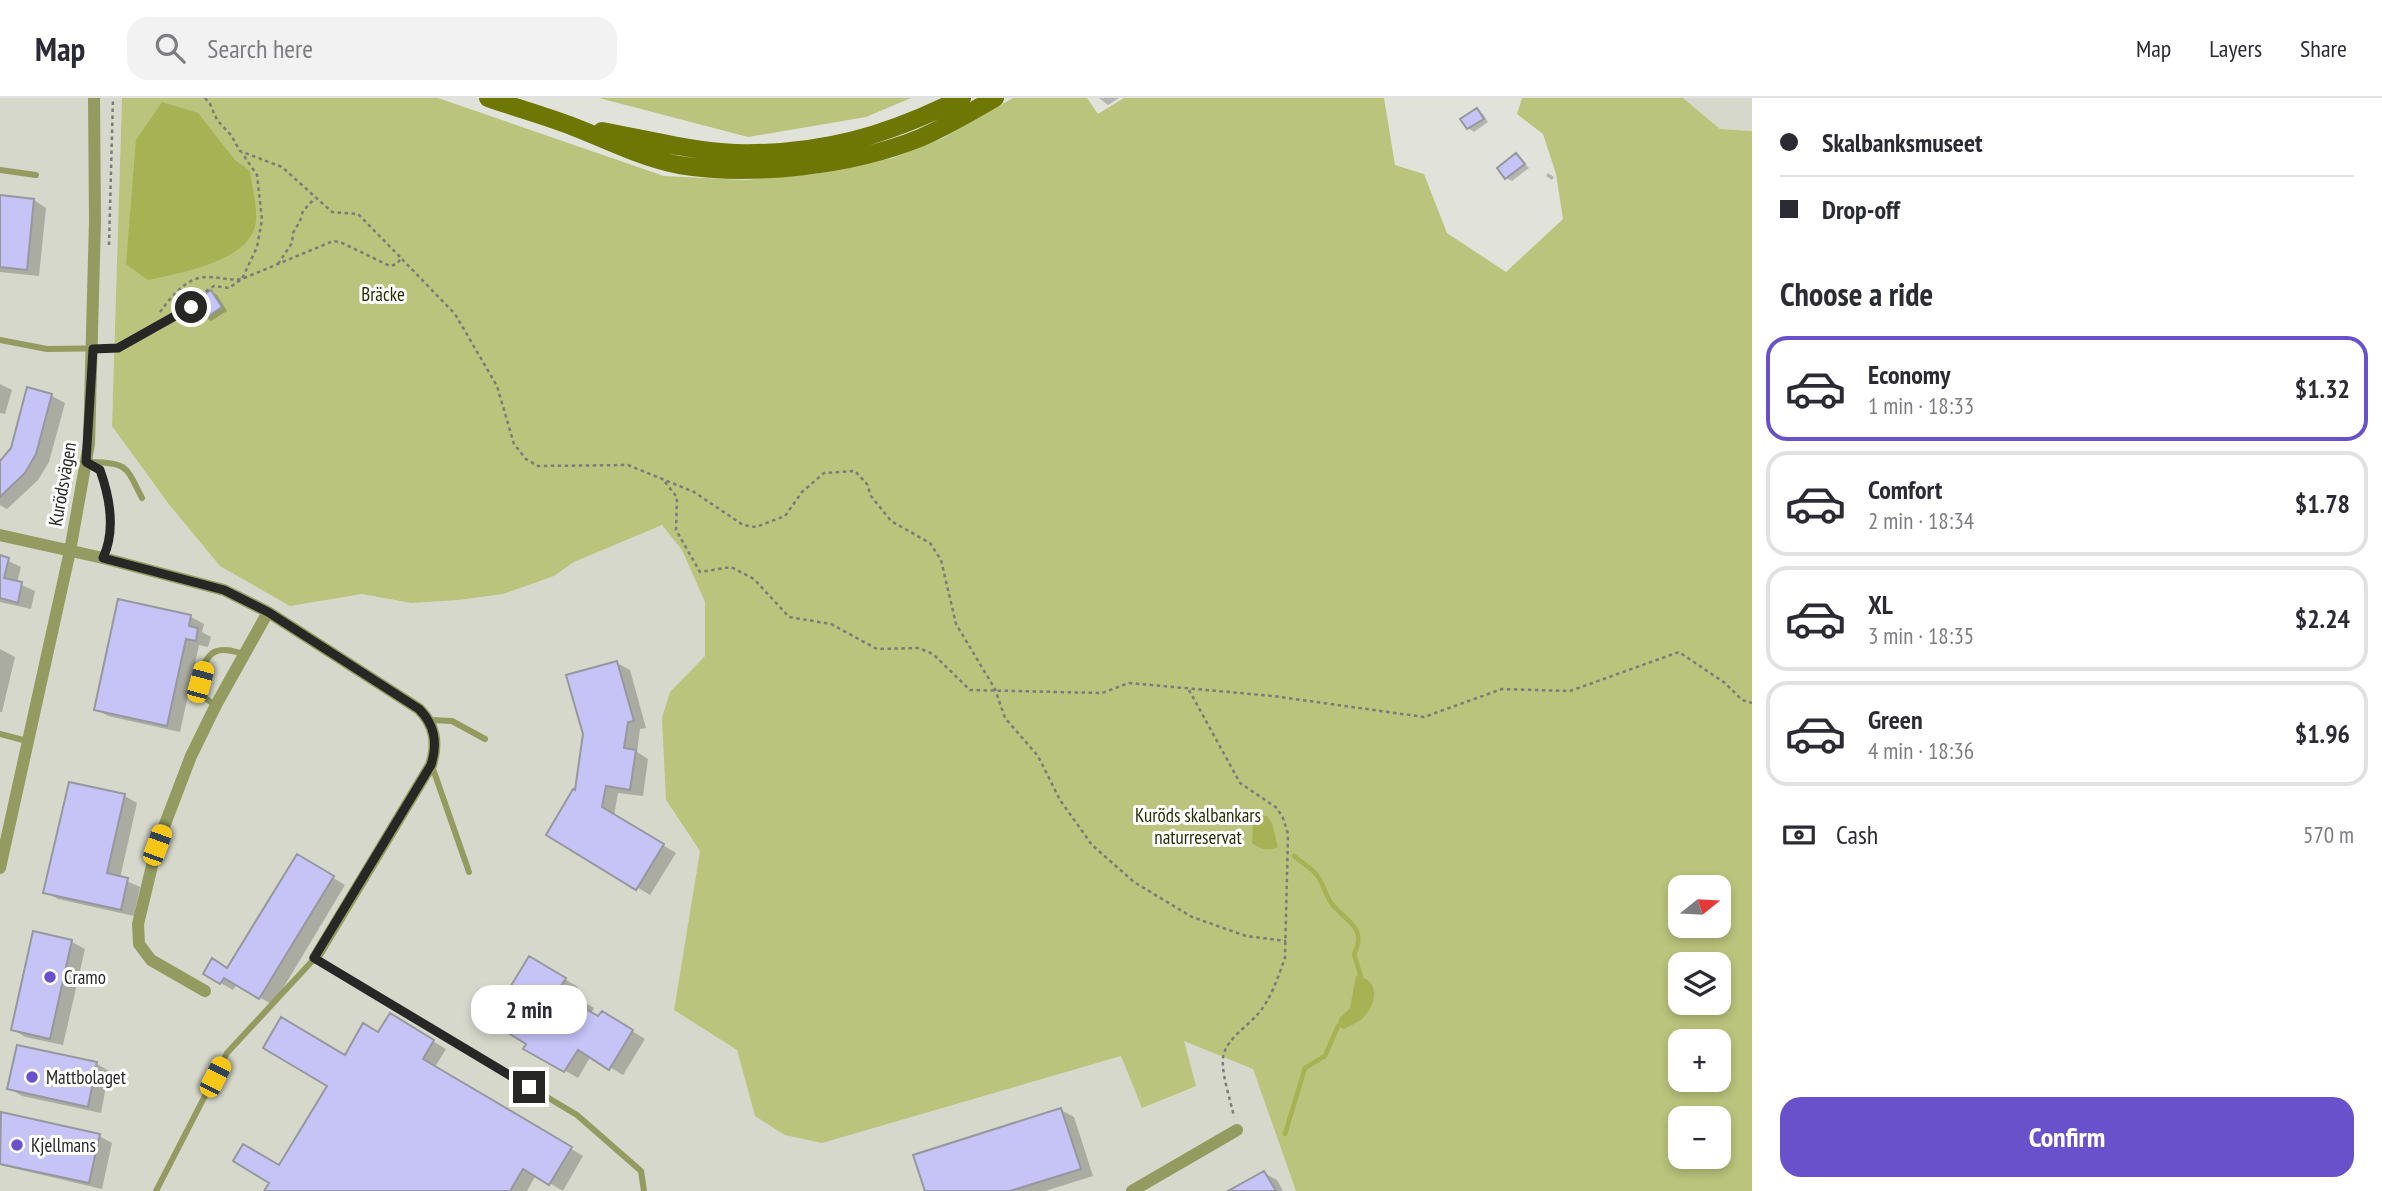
<!DOCTYPE html>
<meta charset="utf-8">
<style>
body{margin:0;font-family:"PT Sans Narrow",sans-serif;background:#f2f2f3;color:#2b2b33;height:100vh;display:flex;flex-direction:column;font-size:26px;white-space:nowrap}
*{box-sizing:border-box;margin:0}
p{font-size:23px;color:#7c7c81}
.icon{flex:none;width:38px;height:38px;fill:none;stroke:currentColor;stroke-width:2;stroke-linecap:round;stroke-linejoin:round}
.map{position:relative;flex:1;overflow:hidden}
.drawer{display:flex;flex-direction:column;background:#fff;width:630px}
.drawer>*{flex:none}
.top-card{display:grid;align-content:center;height:154px;padding:0 28px;background:#fff}
.needle{width:46px;rotate:72deg}
.tools{position:absolute;left:1668px;top:777px;display:grid;gap:14px}
.tools a{display:grid;place-items:center;width:63px;height:63px;border-radius:14px;background:#fff;box-shadow:0 4px 10px #0003;font-size:35px}
.end{position:absolute;width:32px;height:32px;margin:-16px;border:9px solid #272725;background:#fff;box-shadow:0 0 0 4px #fff}
.from{border-radius:50%}
.bubble{position:absolute;height:49px;border-radius:21px;background:#fff;box-shadow:0 4px 10px #0003;font-size:23px;font-weight:800;line-height:49px;text-align:center}
.car{position:absolute;width:21px;height:42px;margin:-21px -10px;border-radius:9px;box-shadow:0 0 5px 2px #0007;background:linear-gradient(#f5c518 24%,#345 0 40%,#f5c518 0 76%,#345 0 86%,#f5c518 0)}
.top-card b{display:flex;align-items:center;gap:24px;height:66px;font-size:26px}
.top-card b+b{border-top:2px solid #e1e1e2}
.top-card i{width:18px;height:18px;background:#2b2b33}
ul{padding:0;list-style:none}
li{display:flex;align-items:center;gap:21px;height:105px;margin:0 14px 10px;padding:0 14px;border:4px solid #e1e1e2;border-radius:21px}
li div{flex:1}
li b{display:block;font-size:26px}
li em{font-style:normal;font-weight:800}
li.selected{border-color:#6951cb}
li>.icon{width:63px;height:63px;stroke-width:1.5}
h2{padding:0 28px;font-size:32px;line-height:84px}
.pay{display:flex;align-items:center;gap:18px;height:77px;padding:0 28px;font-size:26px}
.pay p{margin-inline-start:auto}
.cta{display:flex;gap:14px;margin-top:auto;padding:14px 28px}
.cta a{flex:1;height:80px;border-radius:21px;background:#6951cb;color:#fff;font-size:28px;font-weight:800;line-height:80px;text-align:center}
header{display:flex;align-items:center;gap:42px;box-sizing:border-box;height:98px;padding:0 35px;background:#fff;border-bottom:2px solid #e1e1e2}
header strong{font-size:33px}
nav{display:flex;gap:38px;margin-inline-start:auto;font-size:24px}
.search{width:490px;height:63px;background:#f2f2f3;display:flex;align-items:center;gap:18px;box-sizing:border-box;padding:0 24px;border-radius:21px;color:#7c7c81;font-size:26px}
main{display:flex;flex:1;min-height:0}
.map>svg:first-child{display:block}
.built{fill:#d5d8ca}
.green{fill:#bac47c;fill-rule:evenodd}
.water{fill:#a7b254}
.shadow{fill:#0003}
.lines{fill:none;stroke-linecap:round;stroke-linejoin:round}
.stream{stroke:#a7b254;stroke-width:4.5}
.building{fill:#c6c3f7;stroke:#97979e;stroke-width:2}
.path{stroke:#7b7c77;stroke-width:2.5;stroke-dasharray:3.5 3.5;stroke-linecap:butt}
.service{stroke:#939b60;stroke-width:6}
.minor{stroke:#939b60;stroke-width:12}
.secondary{stroke:#6e7703;stroke-width:18}
.route{stroke:#272725;stroke-width:9}
.poi-dot{fill:#6951cb;stroke:#fff;stroke-width:2.5}
.labels{text-anchor:middle;stroke-width:6;stroke-linejoin:round;paint-order:stroke}
.park-label{font-size:19px;fill:#292d04;stroke:#fff}
.street-label{font-size:19px;fill:#272725;stroke:#fff}
.poi-label{font-size:19px;fill:#272725;stroke:#fff;text-anchor:start}
</style>
<header>
<strong>Map</strong>
<div class="search"><svg class="icon" aria-label="search" viewBox="0 0 24 24"><circle cx="10" cy="10" r="6"/><path d="M15 15l6 6"/></svg>Search here</div>
<nav><a>Map</a><a>Layers</a><a>Share</a></nav>
</header>
<main>
<div class="map">
<svg width="1752" height="1093" viewBox="0 0 1752 1093">
<rect width="100%" height="100%" fill="#e1e3db"/>
<path class="built" d="M0 0H122L112 328 290 508 362 496 411 505 458 502 503 496 554 478 574 464 662 427 682 452 705 504V558L671 594 666 702 700 753 674 912 737 952 755 1018 1122 958 1183 942 1253 971 1296 1093H0Z
M1683 0H1752V33L1720 31Z"/>
<path class="green" d="M122 0H438L664 78 745 82 815 76 893 60 943 40 1013 0H1087L1098 16 1124 0H1384L1395 67 1424 76 1447 135 1506 174 1563 121 1556 76 1543 36 1517 16 1522 0H1683L1720 31 1752 33V1093H1296L1253 971 1184 943 1196 988 1142 1010 1121 958 822 1045 785 1037 755 1018 737 952 674 912 700 753 666 702 662 620 670 594 705 558V504L682 452 662 427 574 464 554 478 503 496 459 502 411 505 362 496 290 508 220 468 168 405 112 328ZM1680 789H1718V828H1680ZM1680 866H1718V905H1680ZM1680 943H1718V982H1680ZM1680 1020H1718V1059H1680Z
M599 0H911L866 19 748 39Z"/>
<path class="water" d="M162 4 198 15 235 62 250 73C252 89 257 106 256 122 254 163 179 175 148 182L126 166 136 42Z
M1260 718H1267L1272 725 1278 749C1267 754 1261 751 1252 745L1253 728Z
M1356 878C1381 881 1377 906 1363 920 1358 924 1350 928 1344 931L1338 928 1339 921 1350 910Z"/>
<path class="shadow" d="M1099 0H1119L1108 7Z
M1477 13 1483 16 1488 24 1474 34 1468 30Z
M1516 57 1529 70 1512 83 1506 80Z
M1548 75 1554 79 1552 82 1546 78Z
M0 99 34 102 46 110 39 178 0 174Z
M211 194 217 197 227 213 211 223 205 219Z
M0 286 12 292 5 316 0 315Z
M28 291 52 298 65 305 49 364 38 382 7 411 0 407V364L13 351Z
M0 459 21 469 17 485 35 493 31 511 0 504Z
M119 503 191 519 204 526 202 534 211 539 208 549 199 547 180 634 108 618 96 611Z
M0 551 15 559 2 614H0Z
M617 565 630 572 646 630 640 631 637 654 648 661 643 698 618 695 614 718 676 755 650 797 548 736 576 695Z
M70 686 125 698 137 705 120 780 140 789 134 818 58 801 45 794Z
M297 758 345 787 273 907 237 886 233 892 205 876 228 872Z
M35 835 72 844 85 851 63 947 25 939 13 931Z
M529 860 578 889 572 897 594 910 591 915 599 920 602 915 645 941 623 977 591 958 578 980 526 950 529 945Z
M390 918 446 951 435 969 583 1058 563 1093 536 1077 527 1093H266L345 959 379 937Z
M18 949 97 966 109 973 101 1015 22 998 9 990Z
M1061 1012 1074 1019 1093 1078 1045 1093H926Z
M2 1017 99 1038 112 1045 102 1091 0 1067V1027Z
M1264 1075 1277 1082 1283 1093H1232Z"/>
<g class="lines">
<path class="stream" d="M1294 758C1301 764 1310 769 1316 776 1323 784 1325 797 1332 806 1345 823 1368 829 1354 856L1361 879
M1285 1036 1305 970 1325 958 1338 928"/>
</g>
<path class="building" d="M1477 10 1484 21 1467 31 1460 21Z
M1516 55 1525 66 1505 81 1497 70Z
M0 97 34 101 27 172 0 169Z
M211 192 222 209 204 221 193 204Z
M27 289 52 296 36 356 25 375 0 399V363L11 350Z
M0 457 9 460 4 480 22 484 18 505 0 500Z
M118 501 191 517 189 528 198 530 196 543 186 541 167 628 94 612Z
M617 563 634 623 628 624 624 650 636 652 630 692 606 688 602 709 664 746 636 792 546 737 573 691 575 692 583 636 566 577Z
M69 684 125 696 107 775 128 780 121 812 43 795Z
M297 756 334 778 259 901 224 880 220 886 203 876 212 860 227 870Z
M33 833 72 842 50 941 11 932Z
M529 858 566 880 561 888 583 901 579 907 598 918 602 913 633 932 609 972 578 952 564 974 523 951 526 946 510 936 513 932 492 919Z
M390 915 434 942 423 961 572 1049 549 1087 523 1071 510 1093H264L269 1085 233 1063 243 1046 279 1067 327 988 263 950 281 919 345 957 363 925 378 934Z
M17 947 97 964 88 1009 7 991Z
M1061 1010 1081 1071 1010 1093H925L913 1057Z
M1 1014 100 1036 89 1085 0 1066Z
M1264 1073 1276 1093H1228Z"/>
<g class="lines">
<path class="path" d="M205 0 210 6 217 22 231 37 240 53 282 69 332 114 358 116 401 160
M109 147 113 0
M278 166 292 145 293 135 300 123 303 113 315 100
M194 201 214 188 229 190 242 181 257 149 262 122 257 77 242 55
M160 214C172 198 187 178 209 179 221 179 230 183 242 181L333 143 340 144 390 168 397 166 401 160 455 216 497 288 514 346 526 361 538 368 628 367 694 394 743 427 756 429 785 418 802 394 824 375 855 373 867 386 871 398 891 423 930 445 941 462 956 526 995 591 1005 620 1038 658 1060 702 1092 747 1134 784 1192 819 1246 838 1286 843
M665 384 677 399 676 432 700 474 731 469 754 481 789 519 831 526 877 551 919 550 933 556 970 592 1102 595 1129 585 1273 598 1424 619 1502 591 1570 593 1679 554 1725 585 1742 602 1752 605
M1189 592 1240 685 1277 710 1283 720 1288 736 1285 860C1278 879 1270 904 1256 918 1246 929 1229 940 1224 955 1219 970 1231 1003 1234 1019"/>
<path class="service" d="M0 72 36 77
M0 242 47 251 118 250 191 209
M87 364 100 372C110 400 116 433 103 460
M92 364C129 365 126 369 142 400
M216 607C211 604 206 602 203 597 197 585 203 557 217 553 226 550 236 554 244 556
M430 622 452 623 485 641
M0 636 27 643
M432 668 469 774
M156 1093 227 955 315 860 577 1017 641 1073 644 1093"/>
<path class="minor" d="M0 437 103 460 224 492 268 514 419 611C435 627 438 645 431 667L315 860
M0 770 70 453 89 346 95 123 94 0
M205 893 151 862 139 846 138 826 157 747 191 658 216 607 268 514
M1132 1093 1237 1032"/>
<path class="secondary" d="M488 0C516 10 546 18 574 29 608 42 642 60 679 67 752 79 851 68 920 40 946 29 971 14 995 0
M602 33C646 41 691 53 735 55 820 57 887 38 962 0"/>
</g>
<g class="lines">
<path class="route" d="M191 209 118 250 93 251 86 364 100 372C110 400 116 432 103 460L224 492 268 514 419 611C435 627 438 645 431 667L314 860 529 989"/>
</g>
<g class="poi-dot">
<circle cx="50" cy="879" r="7"/>
<circle cx="32" cy="979" r="7"/>
<circle cx="17" cy="1047" r="7"/>
</g>
<g class="labels">
<g class="park-label">
<text x="383" y="203">Bräcke</text>
<text x="1198" y="724">Kuröds skalbankars<tspan x="1198" dy="22">naturreservat</tspan></text>
</g>
<g class="street-label">
<text transform="translate(62 386) rotate(-80)" y="7">Kurödsvägen</text>
</g>
<g class="poi-label">
<text x="64" y="886">Cramo</text>
<text x="46" y="986">Mattbolaget</text>
<text x="31" y="1054">Kjellmans</text>
</g>
</g>
</svg>
<div class="tools">
<a><svg class="needle" viewBox="-14 -14 28 28"><path d="M0-13l5 13h-10z" fill="#e53935"/><path d="M0 13l5-13h-10z" fill="#7c7c81"/></svg></a>
<a><svg class="icon" aria-label="layers" viewBox="0 0 24 24"><path d="M12 4l9 5-9 5-9-5zM3 14l9 5 9-5"/></svg></a>
<a>+</a>
<a>−</a>
</div>
<i class="end from" style="left:191px;top:209px"></i>
<i class="end" style="left:529px;top:989px"></i>
<div class="bubble" style="left:471px;top:887px;width:116px">2 min</div>
<i class="car" style="left:200px;top:584px;rotate:15deg"></i>
<i class="car" style="left:157px;top:747px;rotate:20deg"></i>
<i class="car" style="left:215px;top:979px;rotate:27deg"></i>
</div>
<section class="drawer">
<div class="top-card">
<b><i class="from"></i>Skalbanksmuseet</b>
<b><i></i>Drop-off</b>
</div>
<h2>Choose a ride</h2>
<ul>
<li class="selected"><svg class="icon" aria-label="car" viewBox="0 0 24 24"><path d="M5 17H2v-5l4-1 3-4h7l3 4 3 1v5h-3M9 17h6M6 11h13"/><circle cx="7" cy="17" r="2"/><circle cx="17" cy="17" r="2"/></svg><div><b>Economy</b><p>1 min · 18:33</p></div><em>$1.32</em></li>
<li><svg class="icon" aria-label="car" viewBox="0 0 24 24"><path d="M5 17H2v-5l4-1 3-4h7l3 4 3 1v5h-3M9 17h6M6 11h13"/><circle cx="7" cy="17" r="2"/><circle cx="17" cy="17" r="2"/></svg><div><b>Comfort</b><p>2 min · 18:34</p></div><em>$1.78</em></li>
<li><svg class="icon" aria-label="car" viewBox="0 0 24 24"><path d="M5 17H2v-5l4-1 3-4h7l3 4 3 1v5h-3M9 17h6M6 11h13"/><circle cx="7" cy="17" r="2"/><circle cx="17" cy="17" r="2"/></svg><div><b>XL</b><p>3 min · 18:35</p></div><em>$2.24</em></li>
<li><svg class="icon" aria-label="car" viewBox="0 0 24 24"><path d="M5 17H2v-5l4-1 3-4h7l3 4 3 1v5h-3M9 17h6M6 11h13"/><circle cx="7" cy="17" r="2"/><circle cx="17" cy="17" r="2"/></svg><div><b>Green</b><p>4 min · 18:36</p></div><em>$1.96</em></li>
</ul>
<div class="pay"><svg class="icon" aria-label="cash" viewBox="0 0 24 24"><path d="M3 7h18v10H3z"/><circle cx="12" cy="12" r="2"/></svg>Cash<p>570 m</p></div>
<div class="cta"><a>Confirm</a></div>
</section>
</main>
